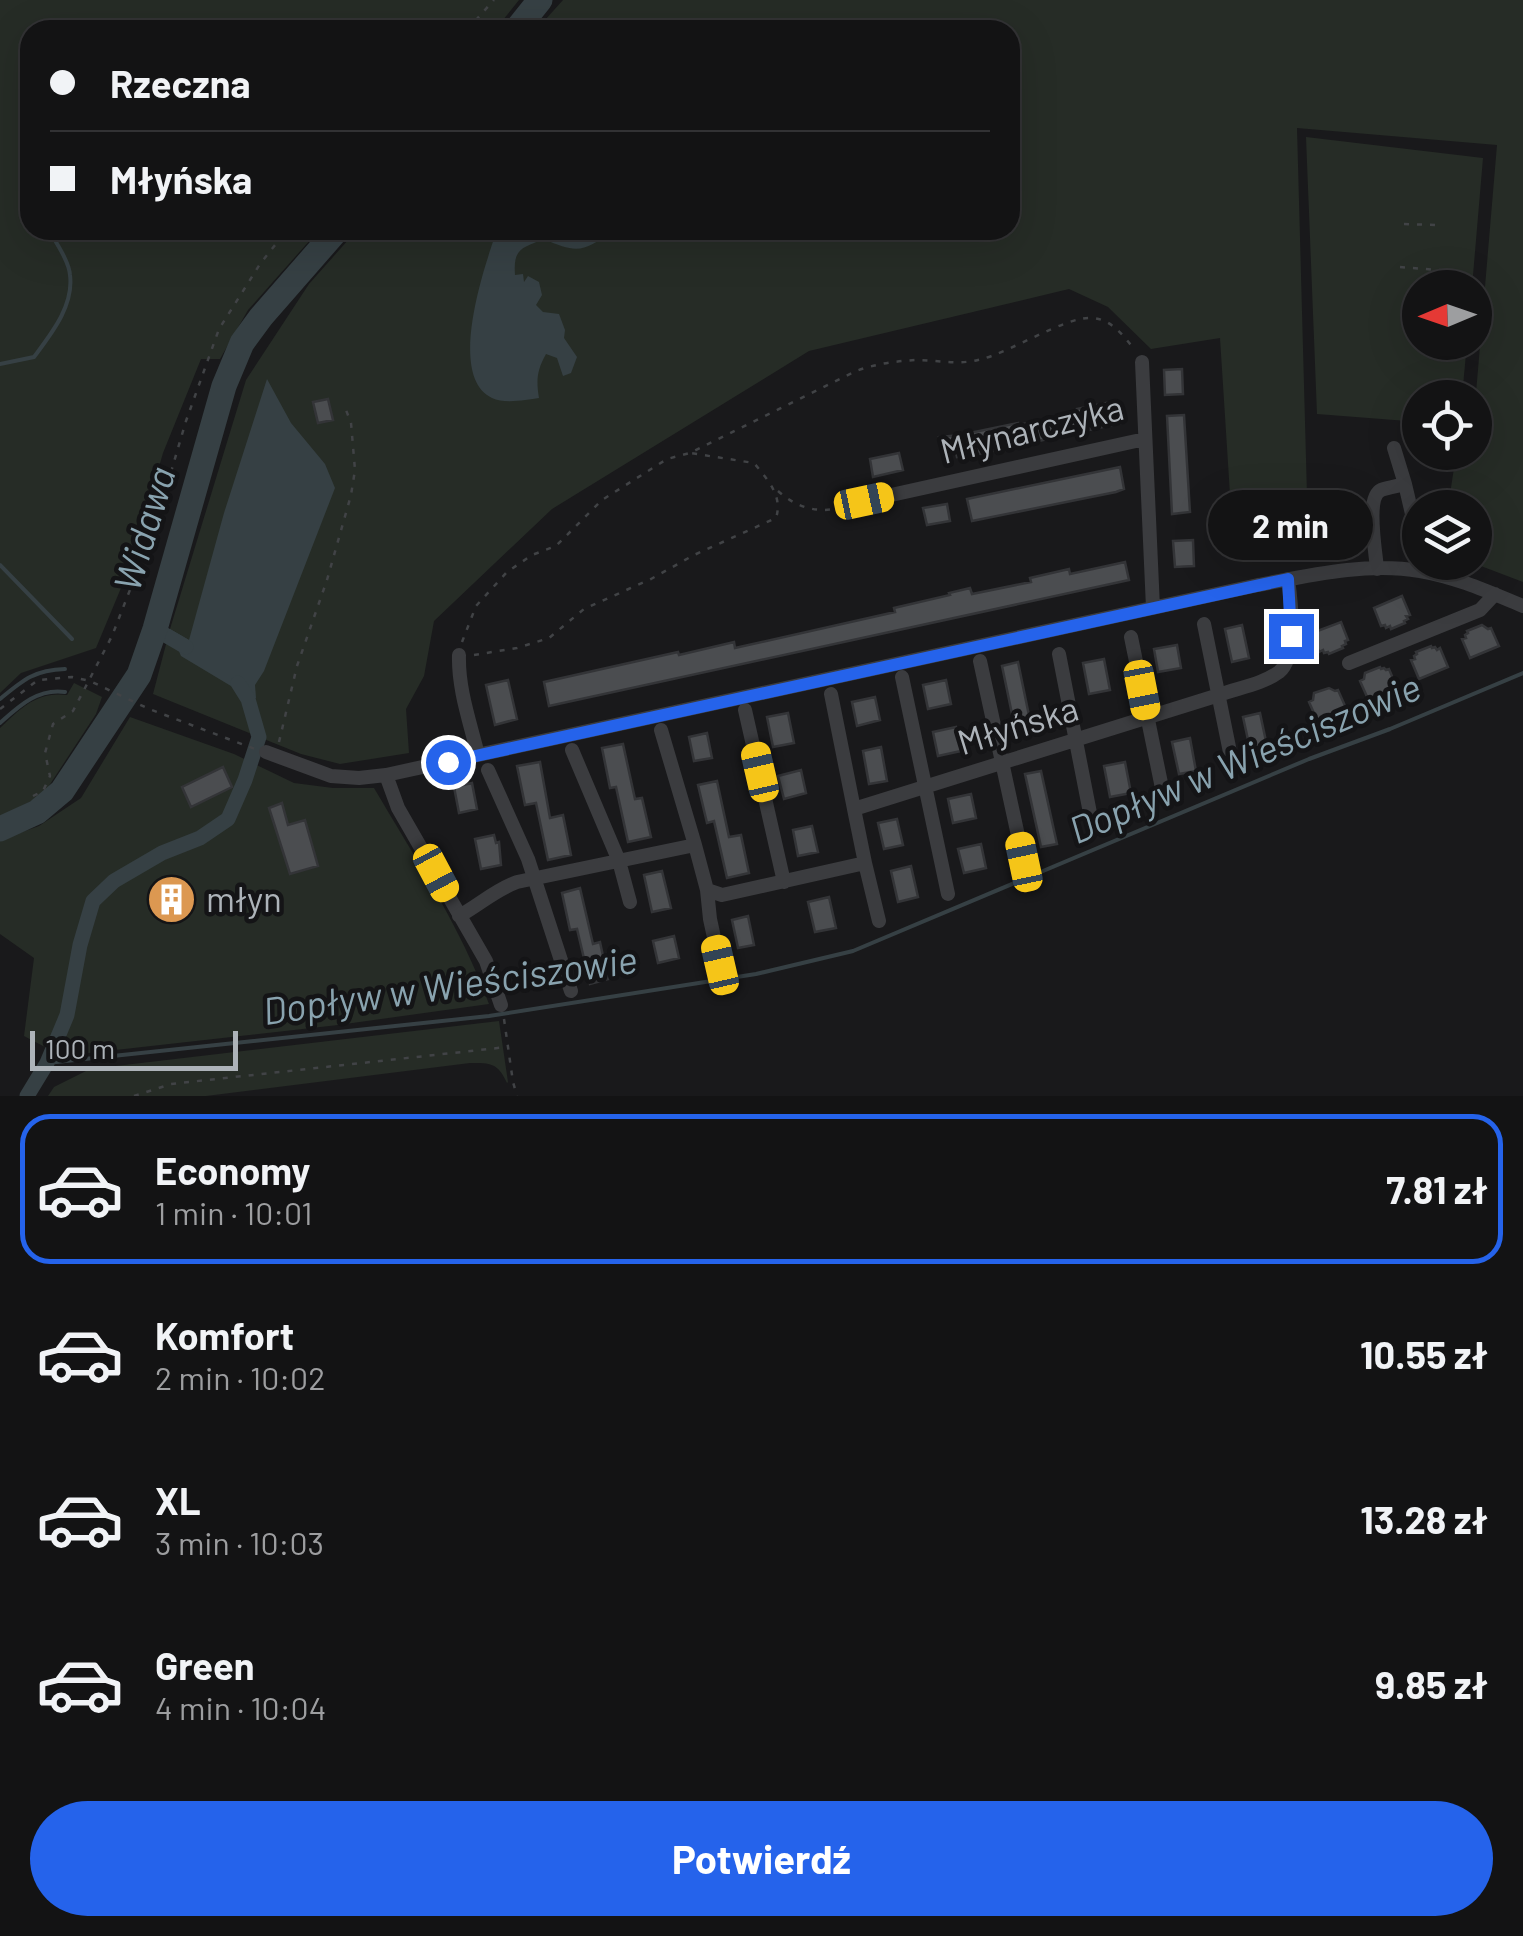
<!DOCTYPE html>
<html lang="pl">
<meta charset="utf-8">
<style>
body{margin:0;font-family:Barlow,sans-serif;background:#202022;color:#f1f3f6;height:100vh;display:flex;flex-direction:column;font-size:38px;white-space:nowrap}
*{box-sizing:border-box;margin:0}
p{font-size:32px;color:#9d9ea0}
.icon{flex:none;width:55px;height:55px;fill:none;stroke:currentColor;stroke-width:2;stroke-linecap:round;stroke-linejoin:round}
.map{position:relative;height:1096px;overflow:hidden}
.sheet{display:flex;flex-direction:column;background:#131314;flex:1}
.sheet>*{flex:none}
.top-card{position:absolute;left:20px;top:20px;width:1000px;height:220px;border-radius:30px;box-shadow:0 10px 40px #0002,0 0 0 2px #323234;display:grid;align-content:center;height:220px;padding:0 30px;background:#131314}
.needle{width:65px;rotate:268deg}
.controls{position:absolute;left:1402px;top:270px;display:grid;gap:20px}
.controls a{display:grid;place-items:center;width:90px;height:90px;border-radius:50%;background:#131314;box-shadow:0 10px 40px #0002,0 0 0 2px #323234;font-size:50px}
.scale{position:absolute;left:30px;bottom:25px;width:208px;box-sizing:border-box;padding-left:10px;border:5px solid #adb3b9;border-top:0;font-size:28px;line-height:35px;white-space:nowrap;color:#adb3b9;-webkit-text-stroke:8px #141416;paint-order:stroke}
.end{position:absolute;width:45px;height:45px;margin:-22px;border:12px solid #2563eb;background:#fff;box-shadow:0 0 0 5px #fff}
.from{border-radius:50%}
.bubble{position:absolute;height:70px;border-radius:35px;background:#131314;box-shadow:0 10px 40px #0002,0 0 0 2px #323234;font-size:32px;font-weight:700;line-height:70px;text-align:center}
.car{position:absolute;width:30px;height:60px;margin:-30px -15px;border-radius:12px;box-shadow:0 0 8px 2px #0007;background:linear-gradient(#f5c518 24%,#345 0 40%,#f5c518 0 76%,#345 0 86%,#f5c518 0)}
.top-card b{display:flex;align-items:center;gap:35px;height:95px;font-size:38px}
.top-card b+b{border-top:2px solid #323234}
.top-card i{width:25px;height:25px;background:#f1f3f6}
ul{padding:18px 0 0;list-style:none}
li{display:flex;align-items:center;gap:30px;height:150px;margin:0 20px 15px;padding:0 10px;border:5px solid transparent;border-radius:30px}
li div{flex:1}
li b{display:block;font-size:38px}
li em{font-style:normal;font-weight:700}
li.selected{border-color:#2563eb}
li>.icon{width:90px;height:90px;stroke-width:1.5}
.primary-button{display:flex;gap:20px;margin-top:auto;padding:20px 30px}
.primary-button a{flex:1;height:115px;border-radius:60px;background:#2563eb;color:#fff;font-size:40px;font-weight:700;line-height:115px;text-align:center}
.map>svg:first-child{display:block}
.green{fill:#262c26}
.water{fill:#364044}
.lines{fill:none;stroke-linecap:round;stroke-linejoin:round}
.stream{stroke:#364044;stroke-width:4}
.canal{stroke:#364044;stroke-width:15}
.river{stroke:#364044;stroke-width:25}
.building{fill:#4b4d50;stroke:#333437;stroke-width:2.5}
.path{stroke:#414346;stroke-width:2.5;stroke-dasharray:5 8;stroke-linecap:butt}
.minor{stroke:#3b3c3f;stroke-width:14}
.route{stroke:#2563eb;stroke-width:12}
.labels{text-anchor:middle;stroke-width:9;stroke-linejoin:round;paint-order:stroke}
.street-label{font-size:35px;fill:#adb3b9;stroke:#141416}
.poi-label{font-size:35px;fill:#adb3b9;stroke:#141416;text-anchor:start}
.water-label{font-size:38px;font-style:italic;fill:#89a3af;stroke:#141416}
</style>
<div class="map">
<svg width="1523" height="1096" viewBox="0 0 1523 1096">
<rect width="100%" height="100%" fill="#19191b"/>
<path class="green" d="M0 0H519L495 30H30V230H319L248 310 220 359H201L163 453 131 564 96 648 21 673 0 693Z
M563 0H1523V582L1473 563 1475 562V508L1448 507 1456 455 1458 453 1475 452V405L1497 145 1297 128 1308 532 1233 541 1220 338 1151 349 1108 307 1069 289 809 351 552 509 434 621 424 676 406 709 409 753 340 764 301 754 153 694 170 629 246 380 309 284 357 230H1010V30H536Z
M1306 137 1483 158 1472 287 1420 288V342L1467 343 1462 397 1420 398V422L1317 414Z
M74 683 102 697 96 714 43 795 0 817V728C21 708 37 691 67 695Z
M130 717 234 754 294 783 333 788H374C415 858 461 927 489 1004L338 1025 62 1056 24 1036 34 958 0 934V840L39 826 81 798Z
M499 1021 508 1082 507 1083C498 1063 491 1063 470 1063L206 1096H48L54 1087 90 1069Z"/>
<path class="water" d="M497 230H613C585 252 577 254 544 239 522 248 513 248 515 275L523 274 524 282 528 276 539 282 542 295 536 305 543 312 559 314 565 330 564 338 577 357 571 373 563 376 557 358 546 354C537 370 536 380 539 398 526 400 504 404 492 398 446 376 485 265 497 230Z
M267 379 291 423 325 464 335 488 264 671 255 685 256 698 243 701 236 689 181 656 177 647 168 642 170 629 189 640 224 513Z"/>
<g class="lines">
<path class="stream" d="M0 364 34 357C51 334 74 306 70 275 69 261 56 243 49 230
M0 565 72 639
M0 699C23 680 34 670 65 669
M0 723C19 706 38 688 65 692
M47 1063 489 1016 756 974 853 951 1309 759 1390 729 1523 673"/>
<path class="canal" d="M155 629 186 647
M27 1096 47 1063 67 1015 80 945 93 901 114 881 162 853 200 838 228 819 245 780 259 737 248 699 238 683"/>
<path class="river" d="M516 30 540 0
M0 829 37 812 62 791 139 675 155 629 224 386 242 343 261 317 337 230"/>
</g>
<path class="building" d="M1182 369 1183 394 1165 395 1164 370Z
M328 399 333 420 318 423 313 402Z
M1116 401 1121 423 984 453 957 457 956 452 943 455 939 437 960 435 1018 423V425L1078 413 1077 409Z
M1184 415 1190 512 1172 514 1167 416Z
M899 453 903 470 873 477 870 459Z
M1120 467 1124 489 1116 492 972 521 967 499Z
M947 504 950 521 927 525 923 508Z
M1193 540 1194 566 1175 567 1173 541Z
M1125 562 1129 580 549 706 544 682 678 652 679 655 734 642 735 648 895 612 894 608 950 595 949 593 970 588 972 594 1031 582 1030 578 1069 569 1070 574Z
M1402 596 1410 615 1406 616 1408 619 1404 621 1405 623 1391 629 1390 626 1386 628 1385 625 1381 626 1374 608Z
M1341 622 1348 640 1345 641 1346 644 1342 646 1343 648 1329 654 1328 652 1324 653 1323 650 1319 652 1312 633Z
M1242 625 1249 658 1232 662 1225 629Z
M1482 625 1488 629 1491 628 1499 646 1470 658 1462 639 1466 638 1465 635 1468 633 1467 631Z
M1177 645 1181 668 1158 672 1154 649Z
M1431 646 1432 648 1435 647 1437 650 1440 648 1448 667 1419 679 1411 660 1415 659 1414 656 1417 654 1416 652Z
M1104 659 1110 690 1089 694 1083 663Z
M1018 662 1033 735 1017 738 1002 666Z
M1380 667 1381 669 1384 668 1386 670 1389 669 1397 688 1368 699 1360 681 1364 679 1365 673Z
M508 680 517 719 495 725 486 685Z
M946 680 951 704 928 709 923 685Z
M1329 688 1335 691 1338 690 1346 708 1317 720 1309 702 1313 700 1314 693Z
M875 697 880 720 857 726 852 702Z
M788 713 794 743 773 747 767 717Z
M1260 713 1267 746 1250 749 1243 717Z
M956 727 961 751 938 756 933 732Z
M707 733 712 758 694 761 689 737Z
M1190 738 1196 771 1179 774 1172 742Z
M623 744 635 799 642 798 651 837 628 842 616 787 610 788 602 748Z
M881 747 887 781 869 784 863 751Z
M540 762 550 818 563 815 571 855 548 860 536 803 525 805 517 766Z
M1125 762 1131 793 1110 797 1104 766Z
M223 767 232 787 191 807 182 787Z
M801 770 806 793 784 799 778 776Z
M1041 771 1057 844 1041 847 1025 774Z
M717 781 729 837 741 835 749 873 727 878 714 821 707 823 698 785Z
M472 783 477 809 459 813 454 787Z
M971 794 976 818 953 823 948 799Z
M282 803 288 825 305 820 318 866 290 874 269 808Z
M897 819 903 845 884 849 878 823Z
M812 826 818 852 798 856 793 830Z
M494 835 496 843 499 842 501 865 481 869 475 839Z
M981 844 986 868 964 873 958 849Z
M911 866 918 897 898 902 891 871Z
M662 871 671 908 652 912 644 875Z
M177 883 189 906 166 917 154 895Z
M580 888 593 944 600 942 608 979 590 984 577 929 570 930 562 893Z
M829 897 836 928 815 932 808 902Z
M748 916 754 945 738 948 732 920Z
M674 936 679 958 658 963 653 941Z"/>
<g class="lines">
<path class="path" d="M467 30 494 0
M1404 224 1438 225
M1400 267 1464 272
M778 491C799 510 821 514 848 506
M462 642 476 606 507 572 532 555 556 546 602 500 667 459 690 453 856 371C875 364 896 361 916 360 937 360 958 365 978 360 1008 354 1067 315 1093 318 1112 320 1123 335 1134 349
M474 655 517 648 549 638 584 609 651 579 694 555 776 518C783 496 768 480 754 463L690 453
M0 709 38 680 72 677 90 681 149 709 255 749
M279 742 297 666 327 580 351 495 355 470 351 423 346 410
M33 796 43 791 50 776 45 753 53 724 73 711 112 636 156 523 186 421 219 329 260 264 287 230
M504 1019 513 1082 517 1096
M134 1096 171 1084 189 1082 507 1047"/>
<path class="minor" d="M1142 362 1153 608
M1394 448 1405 484 1420 548
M864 501 1145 439
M1377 569C1376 552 1365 498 1381 490 1388 487 1398 486 1405 484
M1204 624 1232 762
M1131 637 1162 788
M1059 654 1091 818
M459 655C458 689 470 722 478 755
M980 661 1024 863
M1349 663 1480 610 1495 594
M902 677 948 894
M831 694 854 809
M745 710 784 882
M661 730 695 845
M572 750 619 861 630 902
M266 752 331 776 359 778 386 775 1258 585C1311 575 1367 562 1420 571 1456 577 1489 592 1523 606
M488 770 528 859 571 991
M386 775 398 808 486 961 501 1005
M865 863 879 921
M707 890 710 919 720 965
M459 916C479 905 495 890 517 882L695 845 707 890 722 895 865 863 854 809 1219 695C1238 688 1263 684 1279 672 1298 657 1291 601 1288 579"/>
</g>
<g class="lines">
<path class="route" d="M448 762 1288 579 1291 636"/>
</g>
<defs>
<symbol id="building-disc" viewBox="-11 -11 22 22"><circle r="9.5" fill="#dc9851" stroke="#141416"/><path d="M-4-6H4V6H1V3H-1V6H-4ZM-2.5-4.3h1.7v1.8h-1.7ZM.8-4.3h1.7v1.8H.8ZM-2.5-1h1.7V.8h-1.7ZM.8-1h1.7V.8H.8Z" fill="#fff"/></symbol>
</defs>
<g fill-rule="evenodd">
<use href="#building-disc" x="144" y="872" width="55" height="55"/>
</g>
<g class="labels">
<g class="street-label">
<text transform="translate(1032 430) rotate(-14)" y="12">Młynarczyka</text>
<text transform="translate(1018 726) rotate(-17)" y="12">Młyńska</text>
</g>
<g class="poi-label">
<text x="206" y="912">młyn</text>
</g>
<g class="water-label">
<text transform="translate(145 529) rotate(-73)" y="13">Widawa</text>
<text transform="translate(1245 759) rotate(-23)" y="13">Dopływ w Wieściszowie</text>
<text transform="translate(450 986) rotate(-8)" y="13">Dopływ w Wieściszowie</text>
</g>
</g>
</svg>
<div class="controls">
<a><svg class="needle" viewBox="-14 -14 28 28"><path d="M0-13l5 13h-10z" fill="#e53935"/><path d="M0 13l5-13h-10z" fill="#9d9ea0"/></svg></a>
<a><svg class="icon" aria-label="locate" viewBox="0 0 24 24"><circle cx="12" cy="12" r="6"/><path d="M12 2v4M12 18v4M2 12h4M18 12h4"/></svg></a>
<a><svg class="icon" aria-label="layers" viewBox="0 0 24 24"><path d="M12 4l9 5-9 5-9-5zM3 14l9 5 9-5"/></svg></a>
</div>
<div class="scale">100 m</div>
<i class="end from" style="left:448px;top:762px"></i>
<i class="end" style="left:1291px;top:636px"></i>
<div class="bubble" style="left:1208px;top:490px;width:165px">2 min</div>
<i class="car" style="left:864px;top:501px;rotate:78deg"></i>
<i class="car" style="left:1142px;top:690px;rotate:169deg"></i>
<i class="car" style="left:760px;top:772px;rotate:347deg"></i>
<i class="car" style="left:1024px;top:862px;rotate:348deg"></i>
<i class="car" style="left:436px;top:873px;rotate:152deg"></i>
<i class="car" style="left:720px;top:965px;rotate:347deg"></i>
<div class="top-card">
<b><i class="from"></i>Rzeczna</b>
<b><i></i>Młyńska</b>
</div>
</div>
<section class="sheet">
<ul>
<li class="selected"><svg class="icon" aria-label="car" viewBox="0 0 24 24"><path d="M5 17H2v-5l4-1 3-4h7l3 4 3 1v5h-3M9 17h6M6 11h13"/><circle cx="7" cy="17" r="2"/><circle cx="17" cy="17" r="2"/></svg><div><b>Economy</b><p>1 min · 10:01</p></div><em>7.81 zł</em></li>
<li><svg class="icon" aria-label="car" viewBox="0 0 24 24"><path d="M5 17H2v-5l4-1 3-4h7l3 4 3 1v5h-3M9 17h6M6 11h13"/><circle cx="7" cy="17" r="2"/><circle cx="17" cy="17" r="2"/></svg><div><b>Komfort</b><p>2 min · 10:02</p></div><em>10.55 zł</em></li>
<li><svg class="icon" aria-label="car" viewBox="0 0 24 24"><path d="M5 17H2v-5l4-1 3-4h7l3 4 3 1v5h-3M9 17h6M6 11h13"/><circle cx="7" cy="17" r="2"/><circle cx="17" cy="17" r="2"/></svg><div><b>XL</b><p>3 min · 10:03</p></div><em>13.28 zł</em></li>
<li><svg class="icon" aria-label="car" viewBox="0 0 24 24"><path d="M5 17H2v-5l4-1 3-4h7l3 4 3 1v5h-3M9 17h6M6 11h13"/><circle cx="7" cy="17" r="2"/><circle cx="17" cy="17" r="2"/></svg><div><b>Green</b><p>4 min · 10:04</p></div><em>9.85 zł</em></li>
</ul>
<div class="primary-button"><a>Potwierdź</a></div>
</section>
